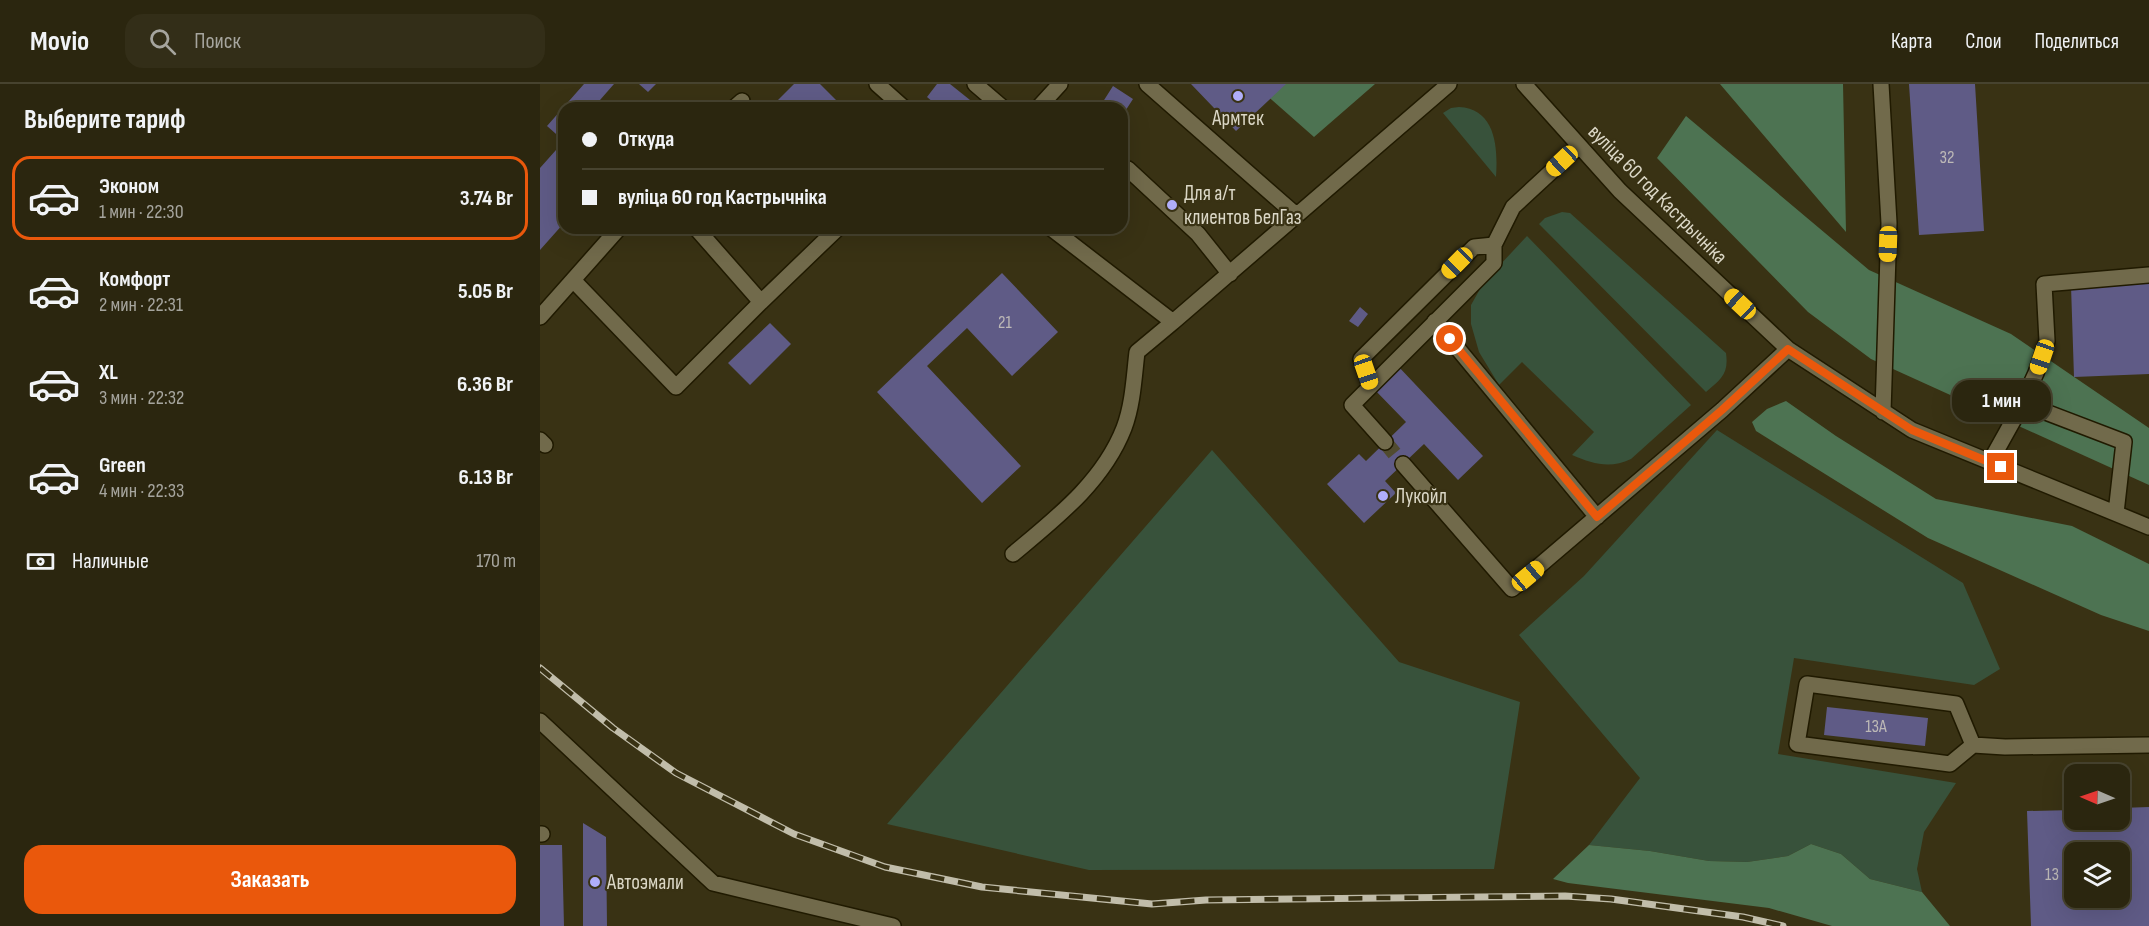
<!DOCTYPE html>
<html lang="ru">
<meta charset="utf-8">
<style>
body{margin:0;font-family:"Sofia Sans Condensed",sans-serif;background:#332e18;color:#f1f3f6;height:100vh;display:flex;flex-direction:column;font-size:22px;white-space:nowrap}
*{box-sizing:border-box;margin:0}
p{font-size:20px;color:#a6a59e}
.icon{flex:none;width:33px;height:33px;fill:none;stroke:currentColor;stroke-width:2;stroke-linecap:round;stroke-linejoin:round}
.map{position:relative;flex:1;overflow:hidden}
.side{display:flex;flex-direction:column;background:#2b260f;width:540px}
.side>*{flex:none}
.banner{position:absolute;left:18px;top:18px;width:570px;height:132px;border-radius:18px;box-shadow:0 6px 24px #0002,0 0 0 2px #47432f;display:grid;align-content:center;height:132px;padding:0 24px;background:#2b260f}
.needle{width:39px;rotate:272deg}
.buttons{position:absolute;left:1524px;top:680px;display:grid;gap:12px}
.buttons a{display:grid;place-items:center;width:66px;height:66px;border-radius:12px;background:#2b260f;box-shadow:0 6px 24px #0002,0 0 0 2px #47432f;font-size:30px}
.end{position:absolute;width:27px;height:27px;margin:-14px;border:8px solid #ea580c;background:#fff;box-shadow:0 0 0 3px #fff}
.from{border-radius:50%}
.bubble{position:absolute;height:42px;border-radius:18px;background:#2b260f;box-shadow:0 6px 24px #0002,0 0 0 2px #47432f;font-size:20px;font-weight:700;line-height:42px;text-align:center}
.car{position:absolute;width:18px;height:36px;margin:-18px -9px;border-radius:8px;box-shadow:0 0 4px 2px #0007;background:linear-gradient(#f5c518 24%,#345 0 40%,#f5c518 0 76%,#345 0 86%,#f5c518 0)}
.banner b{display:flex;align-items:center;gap:21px;height:57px;font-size:22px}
.banner b+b{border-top:2px solid #47432f}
.banner i{width:15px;height:15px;background:#f1f3f6}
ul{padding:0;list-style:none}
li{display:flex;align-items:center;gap:18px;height:84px;margin:0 12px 9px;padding:0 12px;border:3px solid transparent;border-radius:18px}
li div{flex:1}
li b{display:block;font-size:22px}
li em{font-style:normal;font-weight:700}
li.active{border-color:#ea580c}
li>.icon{width:54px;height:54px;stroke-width:1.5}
h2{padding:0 24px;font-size:27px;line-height:72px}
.pay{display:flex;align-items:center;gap:15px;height:66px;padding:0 24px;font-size:22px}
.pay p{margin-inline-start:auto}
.action{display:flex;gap:12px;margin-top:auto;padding:12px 24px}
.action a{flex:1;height:69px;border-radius:18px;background:#ea580c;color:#fff;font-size:24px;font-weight:700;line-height:69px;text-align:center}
header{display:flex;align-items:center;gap:36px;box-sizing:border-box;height:84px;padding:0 30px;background:#2b260f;border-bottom:2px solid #47432f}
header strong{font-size:28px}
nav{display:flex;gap:33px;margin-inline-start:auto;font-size:21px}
.search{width:420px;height:54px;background:#332e18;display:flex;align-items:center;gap:15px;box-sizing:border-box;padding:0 21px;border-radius:18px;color:#a6a59e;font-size:22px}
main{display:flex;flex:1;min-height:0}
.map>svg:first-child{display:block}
.green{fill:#38523b}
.forest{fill:#4d7352}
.building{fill:#5f5b86;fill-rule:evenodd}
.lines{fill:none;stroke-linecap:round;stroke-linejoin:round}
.minor-tunnel{stroke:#514b2f;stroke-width:15;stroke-dasharray:15 8;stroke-linecap:butt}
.minor-casing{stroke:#201a00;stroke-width:18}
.minor{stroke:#716a4b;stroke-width:15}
.rail-casing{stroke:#c1bdaa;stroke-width:7}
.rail{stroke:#393214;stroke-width:4.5;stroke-dasharray:14;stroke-linecap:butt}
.route{stroke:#ea580c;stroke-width:8}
.poi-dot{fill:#b0aefa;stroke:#393214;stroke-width:2}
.labels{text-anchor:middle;stroke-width:4.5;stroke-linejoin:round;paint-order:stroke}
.number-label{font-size:18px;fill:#bcb8b6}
.poi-label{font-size:21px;fill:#dbd7c6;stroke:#393214;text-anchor:start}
.street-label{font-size:21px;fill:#dbd7c6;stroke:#393214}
</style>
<header>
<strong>Movio</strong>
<div class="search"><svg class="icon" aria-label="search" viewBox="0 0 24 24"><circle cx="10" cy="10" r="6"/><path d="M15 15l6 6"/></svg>Поиск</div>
<nav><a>Карта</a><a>Слои</a><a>Поделиться</a></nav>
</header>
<main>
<section class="side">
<h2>Выберите тариф</h2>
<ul>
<li class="active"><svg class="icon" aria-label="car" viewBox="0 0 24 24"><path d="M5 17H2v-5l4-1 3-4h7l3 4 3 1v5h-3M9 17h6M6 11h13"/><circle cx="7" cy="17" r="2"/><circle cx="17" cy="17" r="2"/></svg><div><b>Эконом</b><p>1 мин · 22:30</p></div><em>3.74 Br</em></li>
<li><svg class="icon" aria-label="car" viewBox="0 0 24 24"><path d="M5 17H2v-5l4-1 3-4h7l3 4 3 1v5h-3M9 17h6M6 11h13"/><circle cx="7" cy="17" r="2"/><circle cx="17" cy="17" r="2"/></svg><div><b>Комфорт</b><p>2 мин · 22:31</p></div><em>5.05 Br</em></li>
<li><svg class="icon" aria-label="car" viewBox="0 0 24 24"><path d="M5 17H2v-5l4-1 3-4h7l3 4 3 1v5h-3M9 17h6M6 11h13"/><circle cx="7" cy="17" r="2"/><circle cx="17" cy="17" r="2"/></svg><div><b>XL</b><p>3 мин · 22:32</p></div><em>6.36 Br</em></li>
<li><svg class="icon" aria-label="car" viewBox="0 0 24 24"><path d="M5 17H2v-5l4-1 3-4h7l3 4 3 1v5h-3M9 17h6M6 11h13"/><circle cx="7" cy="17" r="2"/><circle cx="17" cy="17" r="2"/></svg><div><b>Green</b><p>4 мин · 22:33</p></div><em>6.13 Br</em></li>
</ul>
<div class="pay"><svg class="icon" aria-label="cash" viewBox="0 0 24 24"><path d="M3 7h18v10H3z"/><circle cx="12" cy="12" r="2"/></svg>Наличные<p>170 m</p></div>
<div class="action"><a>Заказать</a></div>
</section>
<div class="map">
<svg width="1609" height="842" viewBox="0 0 1609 842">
<rect width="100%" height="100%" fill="#393214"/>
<path class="green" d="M919 23C956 25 958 64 956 93L903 29 911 24Z
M1022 128 1030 129 1186 269C1189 290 1181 295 1166 308L999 140 1005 134Z
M987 152 1151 321 1091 375C1070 385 1053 380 1032 371L1054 348 982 278 959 301 939 268 931 240V221L944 198Z
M1177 346 1423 499 1460 585 1434 601 1254 574 1238 670 1416 699 1384 748 1377 785 1382 808 1330 795 1301 770 1271 760 1248 772 1207 778 1169 777 1110 767 1049 761 1100 694 979 551 1044 492Z
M672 366 859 578 980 618 954 785 549 786 347 740Z"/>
<path class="forest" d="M714 0H835L774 53Z
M1180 0H1303L1306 148Z
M1146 32 1329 186 1471 250 1609 344V401L1331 275 1268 228 1117 74Z
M1246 317 1296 352 1396 415 1532 442 1609 480V547L1561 531 1388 454 1216 347 1212 338 1227 325Z
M1271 760 1301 770 1330 795 1382 808 1410 842H1292L1229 824 1028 799 1013 795 1049 761 1110 767 1169 777 1207 778 1248 772Z"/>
<path class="building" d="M44 0H74L53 24H24V139L0 166V84L24 57 7 42Z
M99 0H116L108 8Z
M254 0H280L304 24H230Z
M397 0H410L440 24H400L387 13Z
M651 0H746L696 47Z
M1369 0H1435L1444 147 1379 151Z
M573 2 593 15 582 32V24H559Z
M462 189 518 248 472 292 427 244 387 282 481 382 442 419 337 308Z
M1609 199V290L1534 293 1531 202Z
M820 223 828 230 818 243 809 237Z
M230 239 251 260 210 301 188 279Z
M857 281 943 372 918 396 884 360 845 397 856 409 824 439 787 400 819 370 826 377 866 338 833 304Z
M1287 623 1388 634 1385 662 1284 651Z
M1609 723V842H1491L1487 727 1534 726V735H1580V724ZM1534 768H1580V813H1534Z
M43 739 66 753 67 842H43Z
M0 761H22L24 842H0Z"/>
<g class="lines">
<path class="minor-tunnel" d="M845 358 863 380"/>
<defs>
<path id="minor" d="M337 0 364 24
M435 0 463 24
M607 0 756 131
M984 0 1080 107 1248 265 1372 346 1609 443
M1341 0 1349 139 1343 328
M194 24 202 17
M498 24 520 0
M588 85 658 150 690 190
M156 144 221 218 298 144
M511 144 633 238 909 0
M33 196 136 303 221 218
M0 233 79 144
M895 237 1057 433
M830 302 821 275 934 163 954 161
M1482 319 1584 358 1576 429
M0 356 5 361
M845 358 812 321 954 179V161L973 123 1039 62
M1450 378 1479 326 1496 289 1507 257 1504 200 1609 191
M863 380 972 505 1182 326 1248 265
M473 470C516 434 563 398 584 344 593 320 594 293 597 268L633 238
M0 637 173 799 353 842
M1433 661 1416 620 1267 600 1257 660 1410 680 1433 661 1465 663 1609 661
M0 750H2"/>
</defs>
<use href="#minor" class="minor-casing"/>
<use href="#minor" class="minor"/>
<defs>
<path id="rail" d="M0 584 73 644 136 689 254 750 345 783 442 803 612 820 666 816 1025 812 1071 815 1203 833 1243 842"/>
</defs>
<use href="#rail" class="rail-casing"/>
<use href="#rail" class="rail"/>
</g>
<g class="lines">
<path class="route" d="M910 255 1057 433 1182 326 1248 265 1372 346 1461 383"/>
</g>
<g class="poi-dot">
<circle cx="698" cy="12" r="6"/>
<circle cx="632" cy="121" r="6"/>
<circle cx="843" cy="412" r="6"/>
<circle cx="55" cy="798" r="6"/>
</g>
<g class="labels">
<g class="number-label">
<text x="1407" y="79">32</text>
<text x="465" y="244">21</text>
<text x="1336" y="648">13А</text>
<text x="1512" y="796">13</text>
</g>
<g class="poi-label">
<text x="698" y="41" text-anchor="middle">Армтек</text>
<text x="644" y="116">Для а/т<tspan x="644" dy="24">клиентов БелГаз</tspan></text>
<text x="855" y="419">Лукойл</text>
<text x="67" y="805">Автоэмали</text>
</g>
<g class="street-label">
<text transform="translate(1118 110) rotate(45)" y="7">вуліца 60 год Кастрычніка</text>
</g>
</g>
</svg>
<div class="buttons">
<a><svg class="needle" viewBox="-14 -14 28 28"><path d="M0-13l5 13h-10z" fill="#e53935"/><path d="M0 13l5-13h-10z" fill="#a6a59e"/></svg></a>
<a><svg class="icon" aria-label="layers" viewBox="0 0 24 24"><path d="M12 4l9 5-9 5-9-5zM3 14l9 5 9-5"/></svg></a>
</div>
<i class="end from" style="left:910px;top:255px"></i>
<i class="end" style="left:1461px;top:383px"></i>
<div class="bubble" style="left:1412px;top:296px;width:99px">1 мин</div>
<i class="car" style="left:1022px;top:77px;rotate:227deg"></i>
<i class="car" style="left:1348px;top:160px;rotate:182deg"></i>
<i class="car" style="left:917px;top:179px;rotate:225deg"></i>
<i class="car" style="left:1200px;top:220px;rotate:313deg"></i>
<i class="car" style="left:1502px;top:273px;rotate:199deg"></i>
<i class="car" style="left:826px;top:288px;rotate:161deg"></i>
<i class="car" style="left:988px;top:492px;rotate:50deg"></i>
<div class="banner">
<b><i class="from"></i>Откуда</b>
<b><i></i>вуліца 60 год Кастрычніка</b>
</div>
</div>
</main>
